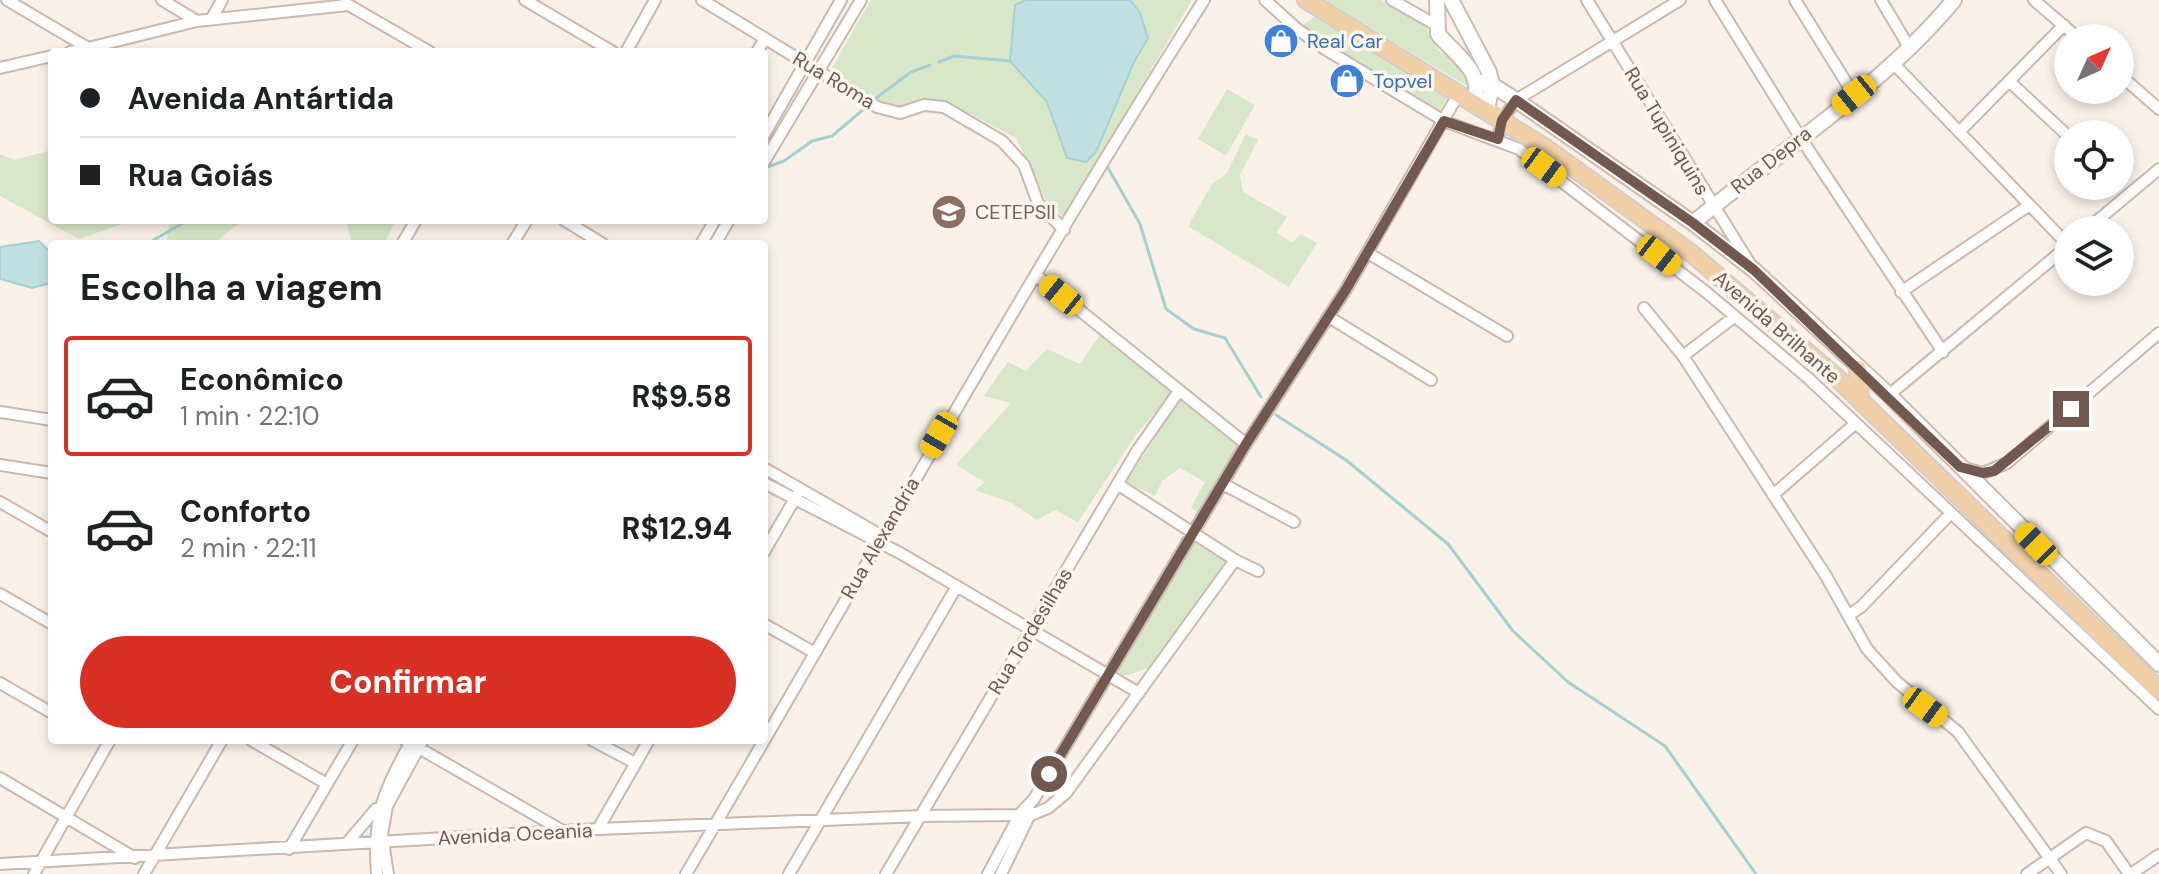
<!DOCTYPE html>
<html lang="pt">
<meta charset="utf-8">
<style>
body{margin:0;font-family:"DM Sans",sans-serif;background:#f6f6f6;color:#202124;height:100vh;display:flex;flex-direction:column;font-size:30px;white-space:nowrap}
*{box-sizing:border-box;margin:0}
p{font-size:26px;color:#757577}
.icon{flex:none;width:44px;height:44px;fill:none;stroke:currentColor;stroke-width:2;stroke-linecap:round;stroke-linejoin:round}
.map{position:relative;flex:1;overflow:hidden}
.drawer{position:absolute;left:48px;top:240px;width:720px;height:504px;display:flex;flex-direction:column;background:#fff;border-radius:8px;box-shadow:0 4px 12px #0003}
.drawer>*{flex:none}
.banner{position:absolute;left:48px;top:48px;width:720px;height:176px;border-radius:8px;box-shadow:0 4px 12px #0003;display:grid;align-content:center;height:176px;padding:0 32px;background:#fff}
.needle{width:52px;rotate:45deg}
.controls{position:absolute;left:2054px;top:24px;display:grid;gap:16px}
.controls a{display:grid;place-items:center;width:80px;height:80px;border-radius:50%;background:#fff;box-shadow:0 4px 12px #0003;font-size:40px}
.end{position:absolute;width:36px;height:36px;margin:-18px;border:10px solid #72584e;background:#fff;box-shadow:0 0 0 4px #fff}
.from{border-radius:50%}
.car{position:absolute;width:24px;height:48px;margin:-24px -12px;border-radius:10px;box-shadow:0 0 6px 2px #0007;background:linear-gradient(#f5c518 24%,#345 0 40%,#f5c518 0 76%,#345 0 86%,#f5c518 0)}
.banner b{display:flex;align-items:center;gap:28px;height:76px;font-size:30px}
.banner b+b{border-top:2px solid #e0e0e0}
.banner i{width:20px;height:20px;background:#202124}
ul{padding:0;list-style:none}
li{display:flex;align-items:center;gap:24px;height:120px;margin:0 16px 12px;padding:0 16px;border:4px solid transparent;border-radius:8px}
li div{flex:1}
li b{display:block;font-size:30px}
li em{font-style:normal;font-weight:700}
li.on{border-color:#d93025}
li>.icon{width:72px;height:72px;stroke-width:1.5}
h2{padding:0 32px;font-size:36px;line-height:96px}
.button{display:flex;gap:16px;margin-top:auto;padding:16px 32px}
.button a{flex:1;height:92px;border-radius:48px;background:#d93025;color:#fff;font-size:32px;font-weight:700;line-height:92px;text-align:center}
.map>svg:first-child{display:block}
.green{fill:#d7e7c7}
.water{fill:#bee0e2;stroke:#a5d0d3;stroke-width:2}
.lines{fill:none;stroke-linecap:round;stroke-linejoin:round}
.stream{stroke:#a5d0d3;stroke-width:3}
.street-casing{stroke:#cbb9af;stroke-width:14}
.secondary-casing{stroke:#d0bbaf;stroke-width:18}
.primary-casing{stroke:#d5cdca;stroke-width:20}
.street{stroke:#fff;stroke-width:10}
.secondary{stroke:#fff;stroke-width:14}
.primary{stroke:#f2d0a7;stroke-width:16}
.route{stroke:#72584e;stroke-width:10}
.labels{text-anchor:middle;stroke-width:7;stroke-linejoin:round;paint-order:stroke}
.shop-label{font-size:20px;fill:#366cbe;stroke:#fdf6ee;text-anchor:start}
.street-label{font-size:20px;fill:#72584e;stroke:#fdf6ee}
.education-label{font-size:20px;fill:#785e54;stroke:#fdf6ee;text-anchor:start}
</style>
<div class="map">
<svg width="2159" height="874" viewBox="0 0 2159 874">
<rect width="100%" height="100%" fill="#faf1e8"/>
<path class="green" d="M871 0H1192L1064 218 1047 202 1016 138 945 101 881 110 829 73Z
M1324 0H1381L1423 22 1438 50 1456 61 1470 81 1467 86Z
M1318 14 1449 94 1440 111 1307 32 1304 25Z
M1227 89 1255 105 1226 156 1198 139Z
M1246 134 1258 140 1240 175 1243 192 1287 217 1276 232 1292 243 1301 234 1317 243 1289 287 1188 226 1212 184 1227 173Z
M52 150V220H133L79 239 0 196V154L14 160Z
M170 220H249L233 227 214 244H166Z
M346 220H396L384 244H352Z
M1100 335 1173 391 1135 436 1078 522 1055 510 1037 520 1012 503 975 490 985 482 956 465 1011 403 984 396 1008 362 1026 371 1047 349 1080 364Z
M1180 400 1237 446 1199 514 1191 507 1205 482 1180 468 1162 481 1155 496 1126 482Z
M1195 543 1225 562 1152 666 1129 675H1113Z"/>
<path class="water" d="M1026 0H1130L1140 13 1148 38 1134 62 1096 152 1086 162 1067 158 1047 102 1010 61 1015 5Z
M39 241 52 254V283L32 288 0 279V247Z"/>
<g class="lines">
<path class="stream" d="M939 62 954 56 1010 61
M876 98 911 72 930 65
M1107 166 1140 224 1166 309 1194 329 1225 338 1261 397
M765 168 784 161 812 141 832 136 865 108
M147 244 188 220
M1276 415 1346 460 1448 544 1513 631 1568 682 1665 746 1756 874"/>
<defs>
<path id="street" d="M7 0 88 48 197 21
M162 0 197 21 348 5
M525 0 613 52
M702 0 877 107 900 113 924 105 944 107 1002 141 1024 165 1038 203 1064 230
M1265 0 1296 28 1325 49 1444 121 1519 149 1706 292 1808 378 2159 709
M1392 0 1436 25
M1587 0 1750 264
M1715 0 1800 137 1943 352
M1795 0 1854 95
M1881 0 1909 47
M2034 0 2078 38
M345 3 430 52
M212 18 222 0
M70 52 88 48
M626 52 655 0
M757 52 765 38
M1892 62 2068 245
M0 68 52 56
M2120 75 2159 109
M2010 82 2068 136
M1959 132 2064 25
M764 135 841 0
M1498 139 1502 120 1516 100 1680 0
M764 162 861 0
M564 220 603 244
M2086 230 2159 169
M402 244 416 220
M512 244 527 220
M701 244 715 220
M715 244 729 220
M1368 253 1507 336
M1037 276 1246 444
M1901 292 2028 206
M1644 308 1683 356 1826 576 1867 649 1897 682 1958 732 2061 874
M1329 317 1431 380
M1683 356 1734 317
M1889 395 2068 246
M0 412 52 420
M0 465 52 473
M764 468 884 537
M1964 468 1983 473 2007 463 2159 333
M764 483 900 553 1139 693
M1223 484 1294 522
M1119 485 1235 560 1258 571
M1773 495 1856 423
M0 502 52 532
M764 552 797 495
M0 594 52 624
M1849 615 1861 607 1950 514
M764 624 815 653
M0 683 52 713
M251 740 327 784
M405 740 563 831
M592 740 635 763
M0 778 135 858
M598 829 649 740
M346 844 376 809
M289 849 353 740
M0 864 598 829 921 816 1031 815 1048 808 1066 793 1235 560
M34 874 110 740
M144 874 222 740
M377 874C372 816 384 789 412 740
M388 874 382 835 387 806 423 740
M686 874C858 583 1022 286 1204 0
M789 874 957 586
M886 874 1137 451 1179 391
M988 874 1020 814 1034 799 1246 444 1345 291 1459 93
M1001 874 1031 812
M2027 874 2086 833 2106 841 2129 874
M2131 874 2159 855"/>
<path id="secondary" d="M1437 0 1438 34C1456 56 1485 71 1474 103
M1451 0 1489 72 1492 85 1487 110
M1477 81 1492 85 1516 100 1693 223 1754 270 1889 395 2159 664
M1693 223C1780 151 1882 87 1954 0"/>
<path id="primary" d="M1306 0 1546 148 1691 253 1834 375 2159 690
M1858 369 1860 400"/>
</defs>
<use href="#street" class="street-casing"/>
<use href="#secondary" class="secondary-casing"/>
<use href="#primary" class="primary-casing"/>
<use href="#street" class="street"/>
<use href="#secondary" class="secondary"/>
<use href="#primary" class="primary"/>
</g>
<g class="lines">
<path class="route" d="M1049 774 1246 444 1345 291 1444 121 1498 139 1502 120 1516 100 1693 223 1754 270 1960 467 1983 473 1994 471 2071 409"/>
</g>
<defs>
<symbol id="shop-disc" viewBox="-11 -11 22 22"><circle r="9.5" fill="#3f7fe0" stroke="#fdf6ee"/><path d="M-5-2.5h2.3a2.7 3.5 0 0 1 5.4 0H5L5.5 6h-11ZM-1.5-2.5h3a1.5 2.3 0 0 0-3 0Z" fill="#fff"/></symbol>
<symbol id="school-disc" viewBox="-11 -11 22 22"><circle r="9.5" fill="#8d6e63" stroke="#fdf6ee"/><path d="M0-5L7-2L0 1L-7-2ZM-4 1L0 2.5L4 1V4Q0 6-4 4Z" fill="#fff"/></symbol>
</defs>
<g fill-rule="evenodd">
<use href="#shop-disc" x="1261" y="21" width="40" height="40"/>
<use href="#shop-disc" x="1327" y="61" width="40" height="40"/>
<use href="#school-disc" x="929" y="192" width="40" height="40"/>
</g>
<g class="labels">
<g class="shop-label">
<text x="1307" y="48">Real Car</text>
<text x="1373" y="88">Topvel</text>
</g>
<g class="street-label">
<text transform="translate(834 80) rotate(31)" y="7">Rua Roma</text>
<text transform="translate(1667 131) rotate(59)" y="7">Rua Tupiniquins</text>
<text transform="translate(1771 160) rotate(-38)" y="7">Rua Depra</text>
<text transform="translate(1777 327) rotate(41)" y="7">Avenida Brilhante</text>
<text transform="translate(880 538) rotate(-60)" y="7">Rua Alexandria</text>
<text transform="translate(1030 631) rotate(-59)" y="7">Rua Tordesilhas</text>
<text transform="translate(515 834) rotate(-3)" y="7">Avenida Oceania</text>
</g>
<g class="education-label">
<text x="975" y="219">CETEPSII</text>
</g>
</g>
</svg>
<div class="controls">
<a><svg class="needle" viewBox="-14 -14 28 28"><path d="M0-13l5 13h-10z" fill="#e53935"/><path d="M0 13l5-13h-10z" fill="#757577"/></svg></a>
<a><svg class="icon" aria-label="locate" viewBox="0 0 24 24"><circle cx="12" cy="12" r="6"/><path d="M12 2v4M12 18v4M2 12h4M18 12h4"/></svg></a>
<a><svg class="icon" aria-label="layers" viewBox="0 0 24 24"><path d="M12 4l9 5-9 5-9-5zM3 14l9 5 9-5"/></svg></a>
</div>
<i class="end from" style="left:1049px;top:774px"></i>
<i class="end" style="left:2071px;top:409px"></i>
<i class="car" style="left:1854px;top:95px;rotate:231deg"></i>
<i class="car" style="left:1544px;top:167px;rotate:126deg"></i>
<i class="car" style="left:1659px;top:255px;rotate:128deg"></i>
<i class="car" style="left:1061px;top:295px;rotate:309deg"></i>
<i class="car" style="left:939px;top:435px;rotate:210deg"></i>
<i class="car" style="left:2036px;top:544px;rotate:315deg"></i>
<i class="car" style="left:1925px;top:707px;rotate:126deg"></i>
<div class="banner">
<b><i class="from"></i>Avenida Antártida</b>
<b><i></i>Rua Goiás</b>
</div>
<section class="drawer">
<h2>Escolha a viagem</h2>
<ul>
<li class="on"><svg class="icon" aria-label="car" viewBox="0 0 24 24"><path d="M5 17H2v-5l4-1 3-4h7l3 4 3 1v5h-3M9 17h6M6 11h13"/><circle cx="7" cy="17" r="2"/><circle cx="17" cy="17" r="2"/></svg><div><b>Econômico</b><p>1 min · 22:10</p></div><em>R$9.58</em></li>
<li><svg class="icon" aria-label="car" viewBox="0 0 24 24"><path d="M5 17H2v-5l4-1 3-4h7l3 4 3 1v5h-3M9 17h6M6 11h13"/><circle cx="7" cy="17" r="2"/><circle cx="17" cy="17" r="2"/></svg><div><b>Conforto</b><p>2 min · 22:11</p></div><em>R$12.94</em></li>
</ul>
<div class="button"><a>Confirmar</a></div>
</section>
</div>
